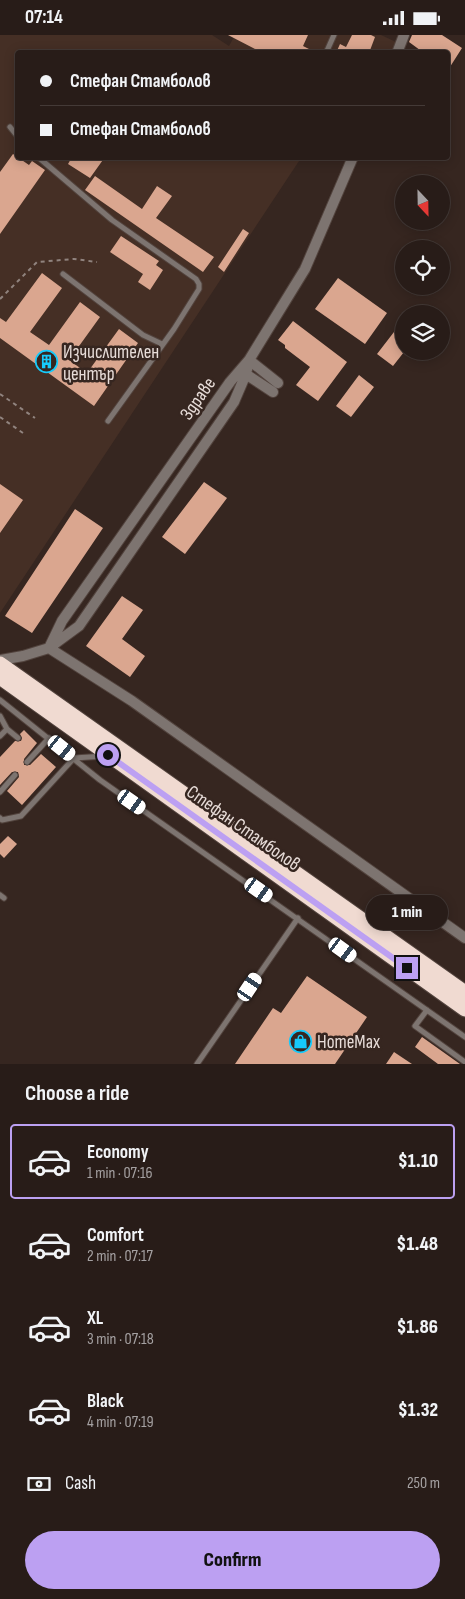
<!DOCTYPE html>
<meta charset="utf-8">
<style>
body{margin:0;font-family:"Sofia Sans Condensed",sans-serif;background:#302521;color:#f1f3f6;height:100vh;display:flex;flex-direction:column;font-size:19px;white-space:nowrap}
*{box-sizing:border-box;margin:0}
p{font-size:16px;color:#a5a1a2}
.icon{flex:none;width:28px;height:28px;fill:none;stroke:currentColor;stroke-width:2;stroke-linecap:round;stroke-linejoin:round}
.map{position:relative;height:1029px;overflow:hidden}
.panel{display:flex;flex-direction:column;background:#281c18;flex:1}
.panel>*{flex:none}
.guide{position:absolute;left:15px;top:15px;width:435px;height:110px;border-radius:5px;box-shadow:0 2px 12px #0003,0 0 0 1px #443a37;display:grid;align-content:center;height:110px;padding:0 25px;background:#281c18}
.needle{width:32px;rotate:158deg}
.buttons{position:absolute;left:395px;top:140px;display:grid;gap:10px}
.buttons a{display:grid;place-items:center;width:55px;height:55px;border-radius:50%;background:#281c18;box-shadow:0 2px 12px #0003,0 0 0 1px #443a37;font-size:25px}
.end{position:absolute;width:22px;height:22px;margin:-11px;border:6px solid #bca0f2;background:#111;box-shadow:0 0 0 2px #111}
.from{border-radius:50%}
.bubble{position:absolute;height:35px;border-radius:18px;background:#281c18;box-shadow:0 2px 12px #0003,0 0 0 1px #443a37;font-size:16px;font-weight:800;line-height:35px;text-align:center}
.car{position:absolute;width:15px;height:30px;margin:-15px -8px;border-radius:6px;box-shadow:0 0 4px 1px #0007;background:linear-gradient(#fff 24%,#345 0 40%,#fff 0 76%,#345 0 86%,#fff 0)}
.guide b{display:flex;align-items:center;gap:18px;height:48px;font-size:19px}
.guide b+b{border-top:1px solid #443a37}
.guide i{width:12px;height:12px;background:#f1f3f6}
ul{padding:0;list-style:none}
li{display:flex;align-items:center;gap:15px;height:75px;margin:0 10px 8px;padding:0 15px;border:2px solid transparent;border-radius:5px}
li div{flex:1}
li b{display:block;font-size:19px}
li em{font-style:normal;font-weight:800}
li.current{border-color:#bca0f2}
li>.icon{width:45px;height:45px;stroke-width:1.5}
h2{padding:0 25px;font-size:22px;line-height:60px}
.pay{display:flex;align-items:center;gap:12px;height:55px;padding:0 25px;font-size:19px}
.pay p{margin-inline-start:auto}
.button{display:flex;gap:10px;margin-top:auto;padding:10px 25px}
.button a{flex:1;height:58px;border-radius:30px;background:#bca0f2;color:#111;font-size:20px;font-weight:800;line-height:58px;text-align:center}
.status{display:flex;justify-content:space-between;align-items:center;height:35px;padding:0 25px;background:#281c18;direction:ltr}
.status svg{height:14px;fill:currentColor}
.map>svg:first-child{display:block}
.built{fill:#452f25}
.building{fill:#daa68f}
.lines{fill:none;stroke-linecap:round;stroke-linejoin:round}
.lane-casing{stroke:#52433d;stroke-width:7}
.street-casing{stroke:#52433d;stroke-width:12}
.highway-casing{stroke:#52433d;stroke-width:17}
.path{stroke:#90837e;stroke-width:2;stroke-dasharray:4 4;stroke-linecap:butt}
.lane{stroke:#7d7470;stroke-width:5}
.street{stroke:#7d7470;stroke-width:10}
.highway{stroke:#f0dad1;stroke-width:15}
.route{stroke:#bca0f2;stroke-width:6}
.labels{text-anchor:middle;stroke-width:5;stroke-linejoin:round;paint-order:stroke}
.poi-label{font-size:19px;fill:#e7dcd8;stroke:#362620;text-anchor:start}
.street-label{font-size:19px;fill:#e7dcd8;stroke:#362620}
</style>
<div class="status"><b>07:14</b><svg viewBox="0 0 49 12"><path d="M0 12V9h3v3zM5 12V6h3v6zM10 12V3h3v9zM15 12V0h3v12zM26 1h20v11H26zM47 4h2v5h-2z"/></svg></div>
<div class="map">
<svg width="465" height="1029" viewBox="0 0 465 1029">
<rect width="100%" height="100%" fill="#362620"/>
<path class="built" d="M0 0H212L229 11 235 0H381L396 7 391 18H18V122L301 123 0 578Z"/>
<path class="building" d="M228 0H308L303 11 317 18H263Z
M352 0H371L375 2 369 18H336L340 9 346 12Z
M412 0H442L462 13 448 35V18H424L409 7Z
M13 119 29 130 32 126 45 135 0 199V137Z
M72 122H105L90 143 68 129Z
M95 141 142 174 157 151 172 161 156 183 214 222 203 237 85 155Z
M243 194 249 198 224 237 218 232Z
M121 201 159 226 156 230 163 235 150 255 138 247 143 239 110 217Z
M42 238 62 253 30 297 49 310 80 267 100 282 69 325 87 338 119 294 138 308 94 371 0 303V283L6 287Z
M338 243 387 278 365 309 315 274Z
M404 284V317L393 331 377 319Z
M293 286 347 327 318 366 296 350 310 332 285 313V310L278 305Z
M359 340 374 352 351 382 336 371Z
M204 447 227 463 185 519 162 502Z
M0 449 23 465 0 498Z
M75 474 103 493 32 598 5 581Z
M122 561 143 575 122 604 145 621 130 642 86 611Z
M24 695 37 708 24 724V730H30L41 719 56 732 22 770 7 756 19 742 18 737H12L0 750V722L15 706H21L22 703 20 699Z
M8 801 17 809 4 823 0 819V809Z
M307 941 367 982 335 1029H235L273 973 281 978Z
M422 1002 460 1029H438L415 1012Z
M394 1017 412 1029H386Z"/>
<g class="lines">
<defs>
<path id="lane" d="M326 18 334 0
M10 92 18 102
M38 122 112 185 196 244 199 249V254L174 294 108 386
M63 239 143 300 162 309
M0 665 100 745 465 1002
M0 681 7 694 0 701
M7 694 18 703
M27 727 49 703
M0 757 15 740
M0 783 2 785 21 781 74 723 105 721
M0 860 4 863
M427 975 415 991 465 1027
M197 1029 298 883"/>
<path id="street" d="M397 18 404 0
M249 325 278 348
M241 336 273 357
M49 613 62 586 230 347 249 325 305 234 353 122
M49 613 132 666 465 903
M0 625 23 621 49 613 79 591 234 367 246 339 249 326"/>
<path id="highway" d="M0 629 465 958
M0 642 465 974"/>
</defs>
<use href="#lane" class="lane-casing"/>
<use href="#street" class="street-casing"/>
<use href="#highway" class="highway-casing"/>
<path class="path" d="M0 264 37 227 74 224 97 227
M0 359 35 383
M0 382 23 398"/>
<use href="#lane" class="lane"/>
<use href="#street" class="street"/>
<use href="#highway" class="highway"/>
</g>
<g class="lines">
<path class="route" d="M108 720 407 933"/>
</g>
<defs>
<symbol id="building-ring" viewBox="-11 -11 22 22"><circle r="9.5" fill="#362620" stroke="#16cafb" stroke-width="1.5"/><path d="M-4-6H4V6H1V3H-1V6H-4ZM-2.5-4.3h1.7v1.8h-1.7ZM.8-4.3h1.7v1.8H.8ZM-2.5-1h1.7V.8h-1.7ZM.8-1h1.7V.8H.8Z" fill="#16cafb"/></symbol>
<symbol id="shop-ring" viewBox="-11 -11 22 22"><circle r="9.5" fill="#362620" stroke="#16cafb" stroke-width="1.5"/><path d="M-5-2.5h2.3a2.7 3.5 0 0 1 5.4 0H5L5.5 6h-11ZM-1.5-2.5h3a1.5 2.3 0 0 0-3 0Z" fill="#16cafb"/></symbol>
</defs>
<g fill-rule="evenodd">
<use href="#building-ring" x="34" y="314" width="25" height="25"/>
<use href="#shop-ring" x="288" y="994" width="25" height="25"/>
</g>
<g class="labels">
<g class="poi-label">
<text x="63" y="323">Изчислителен<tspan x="63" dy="22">център</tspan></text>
<text x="317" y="1013">HomeMax</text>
</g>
<g class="street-label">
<text transform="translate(197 363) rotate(-55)" y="7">Здраве</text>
<text transform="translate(244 792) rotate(35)" y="7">Стефан Стамболов</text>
</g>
</g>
</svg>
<div class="buttons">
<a><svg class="needle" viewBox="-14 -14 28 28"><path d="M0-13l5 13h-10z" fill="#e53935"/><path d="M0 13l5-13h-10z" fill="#a5a1a2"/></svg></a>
<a><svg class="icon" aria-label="locate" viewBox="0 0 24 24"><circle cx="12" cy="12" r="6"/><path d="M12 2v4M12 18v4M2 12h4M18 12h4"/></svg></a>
<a><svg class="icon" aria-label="layers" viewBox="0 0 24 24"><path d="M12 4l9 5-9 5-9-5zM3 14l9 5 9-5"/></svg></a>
</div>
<i class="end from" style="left:108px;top:720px"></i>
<i class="end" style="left:407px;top:933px"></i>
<div class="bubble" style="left:366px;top:860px;width:82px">1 min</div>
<i class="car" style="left:62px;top:713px;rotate:129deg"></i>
<i class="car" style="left:132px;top:767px;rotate:125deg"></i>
<i class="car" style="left:259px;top:855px;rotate:125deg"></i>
<i class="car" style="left:343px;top:915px;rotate:126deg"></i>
<i class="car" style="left:250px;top:952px;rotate:34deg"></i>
<div class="guide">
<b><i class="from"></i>Стефан Стамболов</b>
<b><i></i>Стефан Стамболов</b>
</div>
</div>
<section class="panel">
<h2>Choose a ride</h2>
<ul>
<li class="current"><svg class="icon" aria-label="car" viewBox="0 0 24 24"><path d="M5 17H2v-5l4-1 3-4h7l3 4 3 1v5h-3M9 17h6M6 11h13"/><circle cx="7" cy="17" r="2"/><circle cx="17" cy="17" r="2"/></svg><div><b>Economy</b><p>1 min · 07:16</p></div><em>$1.10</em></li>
<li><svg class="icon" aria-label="car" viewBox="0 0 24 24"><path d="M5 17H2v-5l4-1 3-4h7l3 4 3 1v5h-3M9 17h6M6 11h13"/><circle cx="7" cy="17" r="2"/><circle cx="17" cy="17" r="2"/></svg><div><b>Comfort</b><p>2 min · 07:17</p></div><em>$1.48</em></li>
<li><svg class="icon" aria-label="car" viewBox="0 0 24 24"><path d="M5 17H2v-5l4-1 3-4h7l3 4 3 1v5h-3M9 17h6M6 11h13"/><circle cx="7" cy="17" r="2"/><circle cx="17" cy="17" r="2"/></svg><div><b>XL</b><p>3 min · 07:18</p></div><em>$1.86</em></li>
<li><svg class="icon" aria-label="car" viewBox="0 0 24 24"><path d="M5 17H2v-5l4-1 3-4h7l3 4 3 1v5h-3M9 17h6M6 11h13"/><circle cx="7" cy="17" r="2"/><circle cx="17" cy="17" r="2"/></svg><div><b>Black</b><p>4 min · 07:19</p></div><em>$1.32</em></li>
</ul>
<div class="pay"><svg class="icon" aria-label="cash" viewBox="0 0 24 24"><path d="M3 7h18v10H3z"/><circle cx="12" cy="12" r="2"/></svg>Cash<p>250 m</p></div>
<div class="button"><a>Confirm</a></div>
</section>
